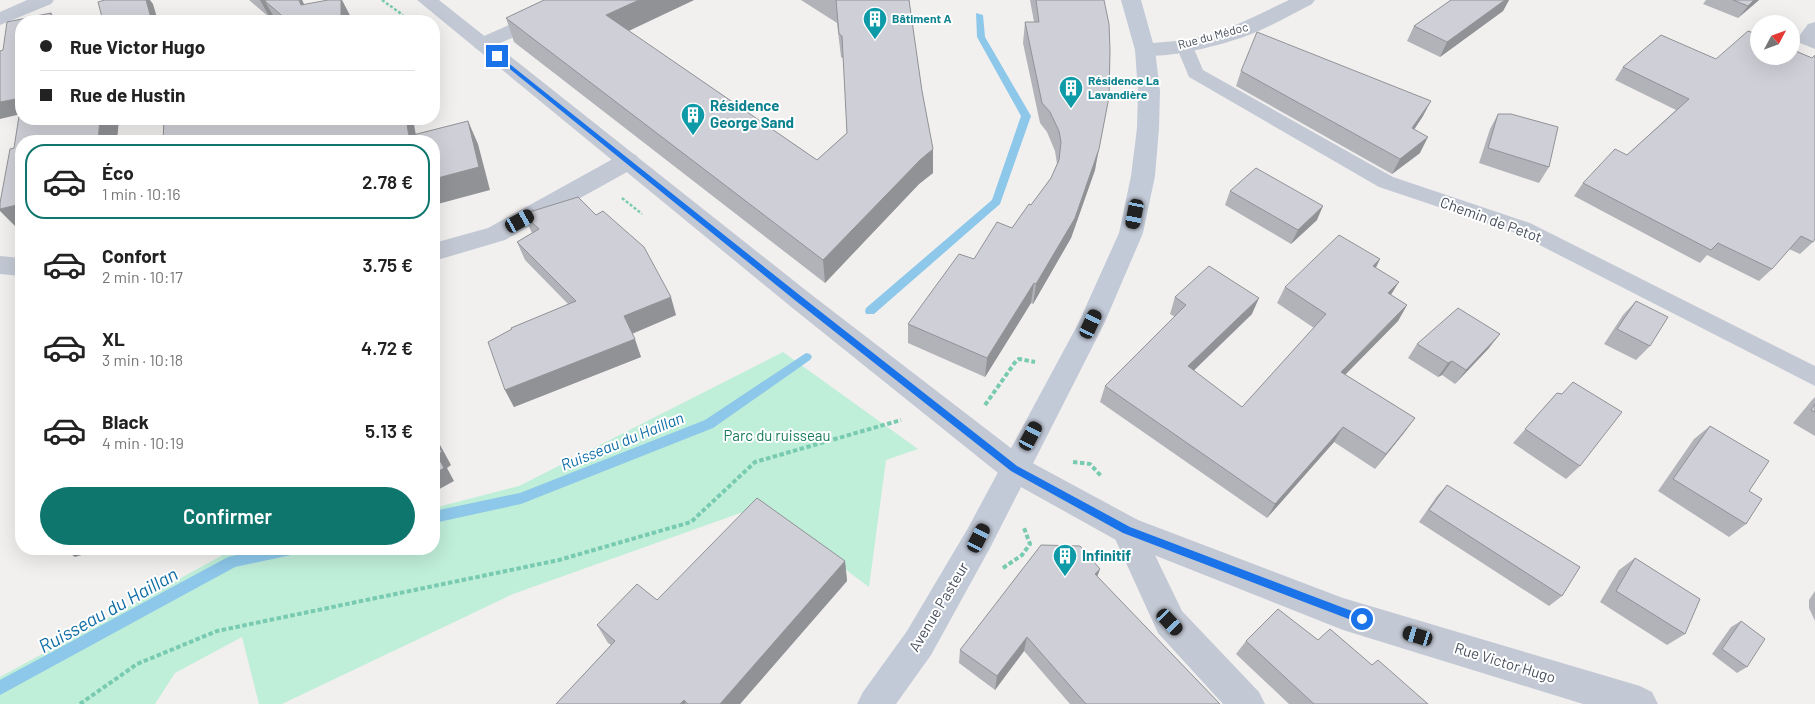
<!DOCTYPE html>
<html lang="fr">
<meta charset="utf-8">
<style>
body{margin:0;font-family:Barlow,sans-serif;background:#f6f6f6;color:#222;height:100vh;display:flex;flex-direction:column;font-size:19px;white-space:nowrap}
*{box-sizing:border-box;margin:0}
p{font-size:16px;color:#767676}
.icon{flex:none;width:28px;height:28px;fill:none;stroke:currentColor;stroke-width:2;stroke-linecap:round;stroke-linejoin:round}
.map{position:relative;flex:1;overflow:hidden}
.drawer{position:absolute;left:15px;top:135px;width:425px;height:420px;display:flex;flex-direction:column;background:#fff;border-radius:20px;box-shadow:0 5px 20px #0002}
.drawer>*{flex:none}
.top-card{position:absolute;left:15px;top:15px;width:425px;height:110px;border-radius:20px;box-shadow:0 5px 20px #0002;display:grid;align-content:center;height:110px;padding:0 25px;background:#fff}
.needle{width:32px;rotate:49deg}
.tools{position:absolute;left:1750px;top:15px;display:grid;gap:10px}
.tools a{display:grid;place-items:center;width:50px;height:50px;border-radius:50%;background:#fff;box-shadow:0 5px 20px #0002;font-size:25px}
.end{position:absolute;width:22px;height:22px;margin:-11px;border:6px solid #1a73e8;background:#fff;box-shadow:0 0 0 2px #fff}
.from{border-radius:50%}
.car{position:absolute;width:15px;height:30px;margin:-15px -8px;border-radius:6px;box-shadow:0 0 4px 1px #0007;background:linear-gradient(#222 24%,#8ab4d8 0 40%,#222 0 76%,#8ab4d8 0 86%,#222 0)}
.top-card b{display:flex;align-items:center;gap:18px;height:48px;font-size:19px}
.top-card b+b{border-top:1px solid #e0e0e0}
.top-card i{width:12px;height:12px;background:#222}
ul{padding:9px 0 0;list-style:none}
li{display:flex;align-items:center;gap:15px;height:75px;margin:0 10px 8px;padding:0 15px;border:2px solid transparent;border-radius:20px}
li div{flex:1}
li b{display:block;font-size:19px}
li em{font-style:normal;font-weight:600}
li.on{border-color:#0f766e}
li>.icon{width:45px;height:45px;stroke-width:1.5}
.action{display:flex;gap:10px;margin-top:auto;padding:10px 25px}
.action a{flex:1;height:58px;border-radius:30px;background:#0f766e;color:#fff;font-size:20px;font-weight:600;line-height:58px;text-align:center}
.map>svg:first-child{display:block}
.green{fill:#bfeed9}
.lines{fill:none;stroke-linecap:round;stroke-linejoin:round}
.stream{fill:#8dc7ea;fill-rule:evenodd}
.path-far1{stroke:#78cbb0;stroke-width:2.5;stroke-dasharray:3 2;stroke-linecap:butt}
.path{stroke:#78cbb0;stroke-width:4;stroke-dasharray:4.5 2.5;stroke-linecap:butt}
.service{fill:#c3c9d4;fill-rule:evenodd}
.minor{fill:#c3c9d4;fill-rule:evenodd}
.tertiary{fill:#c3c9d4;fill-rule:evenodd}
.secondary{fill:#c2c9d7;fill-rule:evenodd}
.wall{fill:#b2b3b9}
.shaded-wall{fill:#919296}
.building{fill:#cfd0d7;stroke:#919296}
.route{fill:#1a73e8}
.labels{text-anchor:middle;stroke-width:4;stroke-linejoin:round;paint-order:stroke}
.far-culture-label{font-size:12px;font-weight:bold;fill:#0d838f;stroke:#fff;text-anchor:start}
.far-street-label{font-size:12px;fill:#484f5c;stroke:#fff}
.culture-label{font-size:15px;font-weight:bold;fill:#0d838f;stroke:#fff;text-anchor:start}
.street-label{font-size:15px;fill:#484f5c;stroke:#fff}
.park-label{font-size:15px;fill:#197c5c;stroke:#fff}
.water-label{font-size:16px;font-style:italic;fill:#106ea7;stroke:#fff}
.near-water-label{font-size:19px;font-style:italic;fill:#106ea7;stroke:#fff}
</style>
<div class="map">
<svg width="1815" height="704" viewBox="0 0 1815 704">
<rect width="100%" height="100%" fill="#f2f0ef"/>
<path class="green" d="M783 352 918 449 886 460 869 587 760 506 513 594 282 704H259L242 637 175 673 155 704H0V677L230 551 242 549H434V508L519 486Z"/>
<g class="lines">
<path class="stream" d="M976 13 983 15 985 37 1031 116 1000 204 874 314H866L865 311 866 308 992 200 1021 116 977 37Z
M806 353 810 354 812 357 810 360 713 428 521 504 434 523V511L520 493 705 420Z
M263 549H298L296 553 291 555 235 567 0 695V680L228 557Z"/>
<path class="path-far1" d="M382 0 403 15
M622 198 642 214"/>
<path class="path" d="M985 405 1016 361 1019 359 1035 362
M1073 462 1090 464 1102 477
M1003 568 1022 555 1030 544 1024 528
M80 704 137 664 217 631 559 560 691 522 755 462 901 420"/>
<path class="service" d="M1185 41 1191 42 1203 70 1393 177 1530 223 1815 366V386L1516 233 1379 187 1189 77 1176 46 1179 42Z"/>
<path class="minor" d="M565 0H592L589 4 489 48 482 50 475 48 472 44 475 40Z
M1289 0H1315L1312 4C1290 15 1269 28 1246 36 1222 45 1162 61 1138 54L1135 50 1138 46C1153 42 1169 42 1184 40 1222 34 1255 16 1289 0Z
M1815 22V49L1800 43 1797 39 1808 24Z
M628 153 636 155 640 161 636 167 505 240 434 261V243L488 228 620 155Z
M0 256 21 258V276L0 274Z
M1127 516 1138 520 1182 611 1259 692 1265 704H1223L1158 633 1111 530 1116 520Z"/>
<path class="tertiary" d="M27 0H54L51 4 0 25V12Z
M417 0H439L808 292 1025 459 1138 520 1343 598 1640 686 1652 692 1658 704H1583L1343 630 1116 540 1003 477 790 306Z"/>
<path class="secondary" d="M1121 0H1141L1155 50 1160 91 1159 128 1155 176 1143 233 1104 324 990 548 931 655 896 704H857L863 692 907 631 968 528 1078 324 1119 233 1131 176 1137 128 1138 91 1135 50Z"/>
</g>
<path class="wall" d="M249 0H302L304 4 353 21H276L274 17 270 18Z
M544 0H694L629 31 817 160 847 133 844 59 841 57 837 23 801 0H909L933 173 919 184 825 283 514 42 506 18Z
M1030 0H1104L1095 170 1071 238 1033 304 1031 303 985 377 908 343V324L974 259 1012 228 1031 205 1051 178 1057 164 1055 151 1047 132 1040 123 1023 43 1025 22H1034Z
M1451 0H1509L1503 11 1440 57 1407 41 1414 26Z
M1706 0H1759L1738 18 1703 4Z
M1661 35 1813 242 1800 254 1789 249 1772 269 1759 281 1707 255 1700 263 1574 196 1583 183 1627 155 1676 110 1615 80 1623 67Z
M1241 71 1423 116 1414 130 1420 153 1392 174 1236 86Z
M1498 114 1549 167 1539 183 1479 163 1490 129Z
M1230 191 1317 220 1291 244 1225 205Z
M523 214 676 315 632 334 641 357 514 407 505 390 512 329 568 304 525 260 517 242 532 233Z
M1380 259 1376 268 1391 295 1407 305 1398 321 1345 375 1415 418 1375 469 1334 442 1267 518 1100 402 1105 386 1175 317 1170 314 1175 297 1252 314 1193 371 1242 407 1314 328 1277 303 1285 287Z
M1636 301 1650 346 1636 360 1604 344 1623 315Z
M1417 344 1489 348 1455 384 1442 375 1438 377 1408 358Z
M1557 393 1580 466 1566 479 1513 443Z
M1815 397V436L1793 423 1812 400Z
M1710 426 1746 524 1729 537 1658 491 1694 439Z
M1447 485 1562 596 1549 606 1419 522 1437 496Z
M1635 558 1685 634 1667 645 1600 602 1619 570Z
M845 561 847 581 740 704H556L611 645 608 643 597 625Z
M1100 569 1097 577 1220 704H1070L1024 651 995 690 959 663 960 650Z
M1815 591V621L1809 608V600Z
M1741 621 1747 667 1737 673 1712 654 1731 627Z
M1318 640 1372 665 1428 704H1289L1236 654 1246 641Z"/>
<path class="shaded-wall" d="M146 0H150L153 4 158 21H140Z
M260 0H270L265 1 274 17 270 18Z
M299 0H302L311 21 301 5Z
M341 0H342L353 21H341Z
M639 0H694L613 38 606 15Z
M1505 0H1509L1503 11 1440 57 1447 42Z
M1754 0H1759L1738 18 1748 6Z
M51 13 57 21H50Z
M21 98V114L0 119V102Z
M1431 101 1423 116 1404 144 1412 128Z
M100 119H119L117 141H98Z
M406 119H413L417 141 409 136Z
M468 121 478 144 490 190 434 205V179Z
M1428 137 1420 153 1392 174 1400 159Z
M933 149V173L919 184 825 283 823 260 920 160Z
M1099 149 1095 170 1071 238 1033 304 1036 284Z
M21 204V230H19L0 211V209Z
M1323 206 1317 220 1291 244 1298 230Z
M1380 259 1371 276 1373 266Z
M1399 282 1389 298 1388 293Z
M1034 283 1031 303 985 377 987 358Z
M671 297 676 315 631 334 624 316Z
M1259 298 1252 314 1182 382 1188 366Z
M1407 305 1398 321 1332 388 1341 372Z
M1500 334 1489 348 1455 384 1466 370Z
M635 339 641 357 514 407 505 390Z
M1452 361 1442 375 1438 377 1448 363Z
M1415 418 1404 433 1375 469 1386 454Z
M1343 427 1334 442 1267 518 1275 504Z
M434 434 451 465 447 468 454 481 434 492V474L437 455Z
M63 549H101L75 557Z
M845 561 847 581 740 704H720Z
M1100 569 1094 585 1095 574Z
M1027 637 1024 651 995 690 997 676Z
M684 700 686 704H680Z"/>
<path class="building" d="M105 0H146L151 18 140 21H103L98 2Z
M265 0H299L301 5 328 0H341V21H262H288L265 1Z
M544 0H639L606 15 817 160 847 133 842 36 839 34 836 0H909L922 91 933 149 920 160 823 260 506 18Z
M1036 0H1104L1109 24 1110 50 1109 97 1099 149 1075 218 1036 284 1034 283 987 358 908 324 959 254 974 259 997 222 1012 228 1029 204 1031 205 1051 178 1059 160 1061 142 1059 131 1050 112 1042 103 1025 22H1039Z
M1451 0H1505L1447 42 1414 26Z
M1733 0H1754L1748 6Z
M51 13 50 21H21V98L0 102V51L3 50 7 22Z
M1748 31 1759 35V56H1791V49L1812 58 1815 55V239L1813 242 1801 236 1772 269 1718 243 1711 250 1583 183 1615 149 1627 155 1689 99 1623 67 1661 35 1716 59Z
M1257 32 1431 101 1412 128 1428 137 1400 159 1241 71Z
M1498 114H1511L1558 127 1549 167 1488 148Z
M21 115V119H100L98 141H21V204L0 209V203L10 149 14 148 19 116Z
M164 119H406L409 136 468 121 479 167 434 179V141H163Z
M1256 168 1323 206 1298 230 1230 191Z
M578 197 596 215 603 211 644 247 671 297 624 316 635 339 505 390 488 342 512 329 511 328 576 301 517 242 539 229 523 214Z
M1339 235 1380 259 1373 266 1399 282 1388 293 1407 305 1341 372 1415 418 1386 454 1343 427 1275 504 1105 386 1186 305 1175 297 1209 266 1259 298 1188 366 1242 407 1326 314 1285 287Z
M1636 301 1668 317 1650 346 1617 329Z
M1458 308 1500 334 1466 370 1452 361 1448 363 1417 344Z
M1573 382 1622 412 1580 466 1525 429 1557 393 1562 394Z
M1815 404V412L1811 410Z
M1710 426 1769 461 1749 491 1762 499 1746 524 1673 479Z
M434 437 442 452 437 455 444 468 434 474Z
M1447 485 1580 567 1562 596 1429 510Z
M757 498 845 561 720 704H688L684 700 680 704H556L615 641 597 625 637 584 657 600Z
M1041 545 1080 546 1100 569 1095 574 1220 704H1086L1027 637 997 676 960 650Z
M1635 558 1700 599 1685 634 1616 591Z
M1278 609 1318 640 1330 629 1372 665 1378 660 1428 704H1314L1246 641Z
M1741 621 1765 639 1747 667 1722 649Z"/>
<path class="route" d="M497 54 802 297 1017 466 1130 527 1365 616V623L1362 624 1123 533 1011 471 796 301 495 57 494 56Z"/>
<defs>
<symbol id="building-pin" viewBox="-11 -11 22 30"><path d="M0 17L-7.5 6A9.5 9.5 0 1 1 7.5 6Z" fill="#0f9aa8" stroke="#fff"/><path d="M-4-6H4V6H1V3H-1V6H-4ZM-2.5-4.3h1.7v1.8h-1.7ZM.8-4.3h1.7v1.8H.8ZM-2.5-1h1.7V.8h-1.7ZM.8-1h1.7V.8H.8Z" fill="#fff"/></symbol>
</defs>
<g fill-rule="evenodd">
<use href="#building-pin" x="861" y="5" width="28" height="38"/>
<use href="#building-pin" x="1057" y="74" width="28" height="38"/>
<use href="#building-pin" x="679" y="101" width="28" height="38"/>
<use href="#building-pin" x="1051" y="542" width="28" height="38"/>
</g>
<g class="labels">
<g class="far-culture-label">
<text x="892" y="23">Bâtiment A</text>
<text x="1088" y="85">Résidence La<tspan x="1088" dy="14">Lavandière</tspan></text>
</g>
<g class="far-street-label">
<text transform="translate(1213 36) rotate(-15)" y="4">Rue du Médoc</text>
</g>
<g class="culture-label">
<text x="710" y="111">Résidence<tspan x="710" dy="17">George Sand</tspan></text>
<text x="1082" y="561">Infinitif</text>
</g>
<g class="street-label">
<text transform="translate(1491 220) rotate(20)" y="5">Chemin de Petot</text>
<text transform="translate(939 607) rotate(-59)" y="5">Avenue Pasteur</text>
<text transform="translate(1505 663) rotate(17)" y="5">Rue Victor Hugo</text>
</g>
<g class="park-label">
<text x="777" y="441">Parc du ruisseau</text>
</g>
<g class="water-label">
<text transform="translate(622 441) rotate(-22)" y="6">Ruisseau du Haillan</text>
</g>
<g class="near-water-label">
<text transform="translate(108 610) rotate(-29)" y="7">Ruisseau du Haillan</text>
</g>
</g>
</svg>
<div class="tools">
<a><svg class="needle" viewBox="-14 -14 28 28"><path d="M0-13l5 13h-10z" fill="#e53935"/><path d="M0 13l5-13h-10z" fill="#767676"/></svg></a>
</div>
<i class="end from" style="left:1362px;top:619px"></i>
<i class="end" style="left:497px;top:56px"></i>
<i class="car" style="left:1135px;top:214px;rotate:191deg"></i>
<i class="car" style="left:520px;top:221px;rotate:61deg"></i>
<i class="car" style="left:1091px;top:324px;rotate:25deg"></i>
<i class="car" style="left:1031px;top:436px;rotate:28deg"></i>
<i class="car" style="left:979px;top:538px;rotate:27deg"></i>
<i class="car" style="left:1170px;top:622px;rotate:137deg"></i>
<i class="car" style="left:1418px;top:636px;rotate:287deg"></i>
<div class="top-card">
<b><i class="from"></i>Rue Victor Hugo</b>
<b><i></i>Rue de Hustin</b>
</div>
<section class="drawer">
<ul>
<li class="on"><svg class="icon" aria-label="car" viewBox="0 0 24 24"><path d="M5 17H2v-5l4-1 3-4h7l3 4 3 1v5h-3M9 17h6M6 11h13"/><circle cx="7" cy="17" r="2"/><circle cx="17" cy="17" r="2"/></svg><div><b>Éco</b><p>1 min · 10:16</p></div><em>2.78 €</em></li>
<li><svg class="icon" aria-label="car" viewBox="0 0 24 24"><path d="M5 17H2v-5l4-1 3-4h7l3 4 3 1v5h-3M9 17h6M6 11h13"/><circle cx="7" cy="17" r="2"/><circle cx="17" cy="17" r="2"/></svg><div><b>Confort</b><p>2 min · 10:17</p></div><em>3.75 €</em></li>
<li><svg class="icon" aria-label="car" viewBox="0 0 24 24"><path d="M5 17H2v-5l4-1 3-4h7l3 4 3 1v5h-3M9 17h6M6 11h13"/><circle cx="7" cy="17" r="2"/><circle cx="17" cy="17" r="2"/></svg><div><b>XL</b><p>3 min · 10:18</p></div><em>4.72 €</em></li>
<li><svg class="icon" aria-label="car" viewBox="0 0 24 24"><path d="M5 17H2v-5l4-1 3-4h7l3 4 3 1v5h-3M9 17h6M6 11h13"/><circle cx="7" cy="17" r="2"/><circle cx="17" cy="17" r="2"/></svg><div><b>Black</b><p>4 min · 10:19</p></div><em>5.13 €</em></li>
</ul>
<div class="action"><a>Confirmer</a></div>
</section>
</div>
